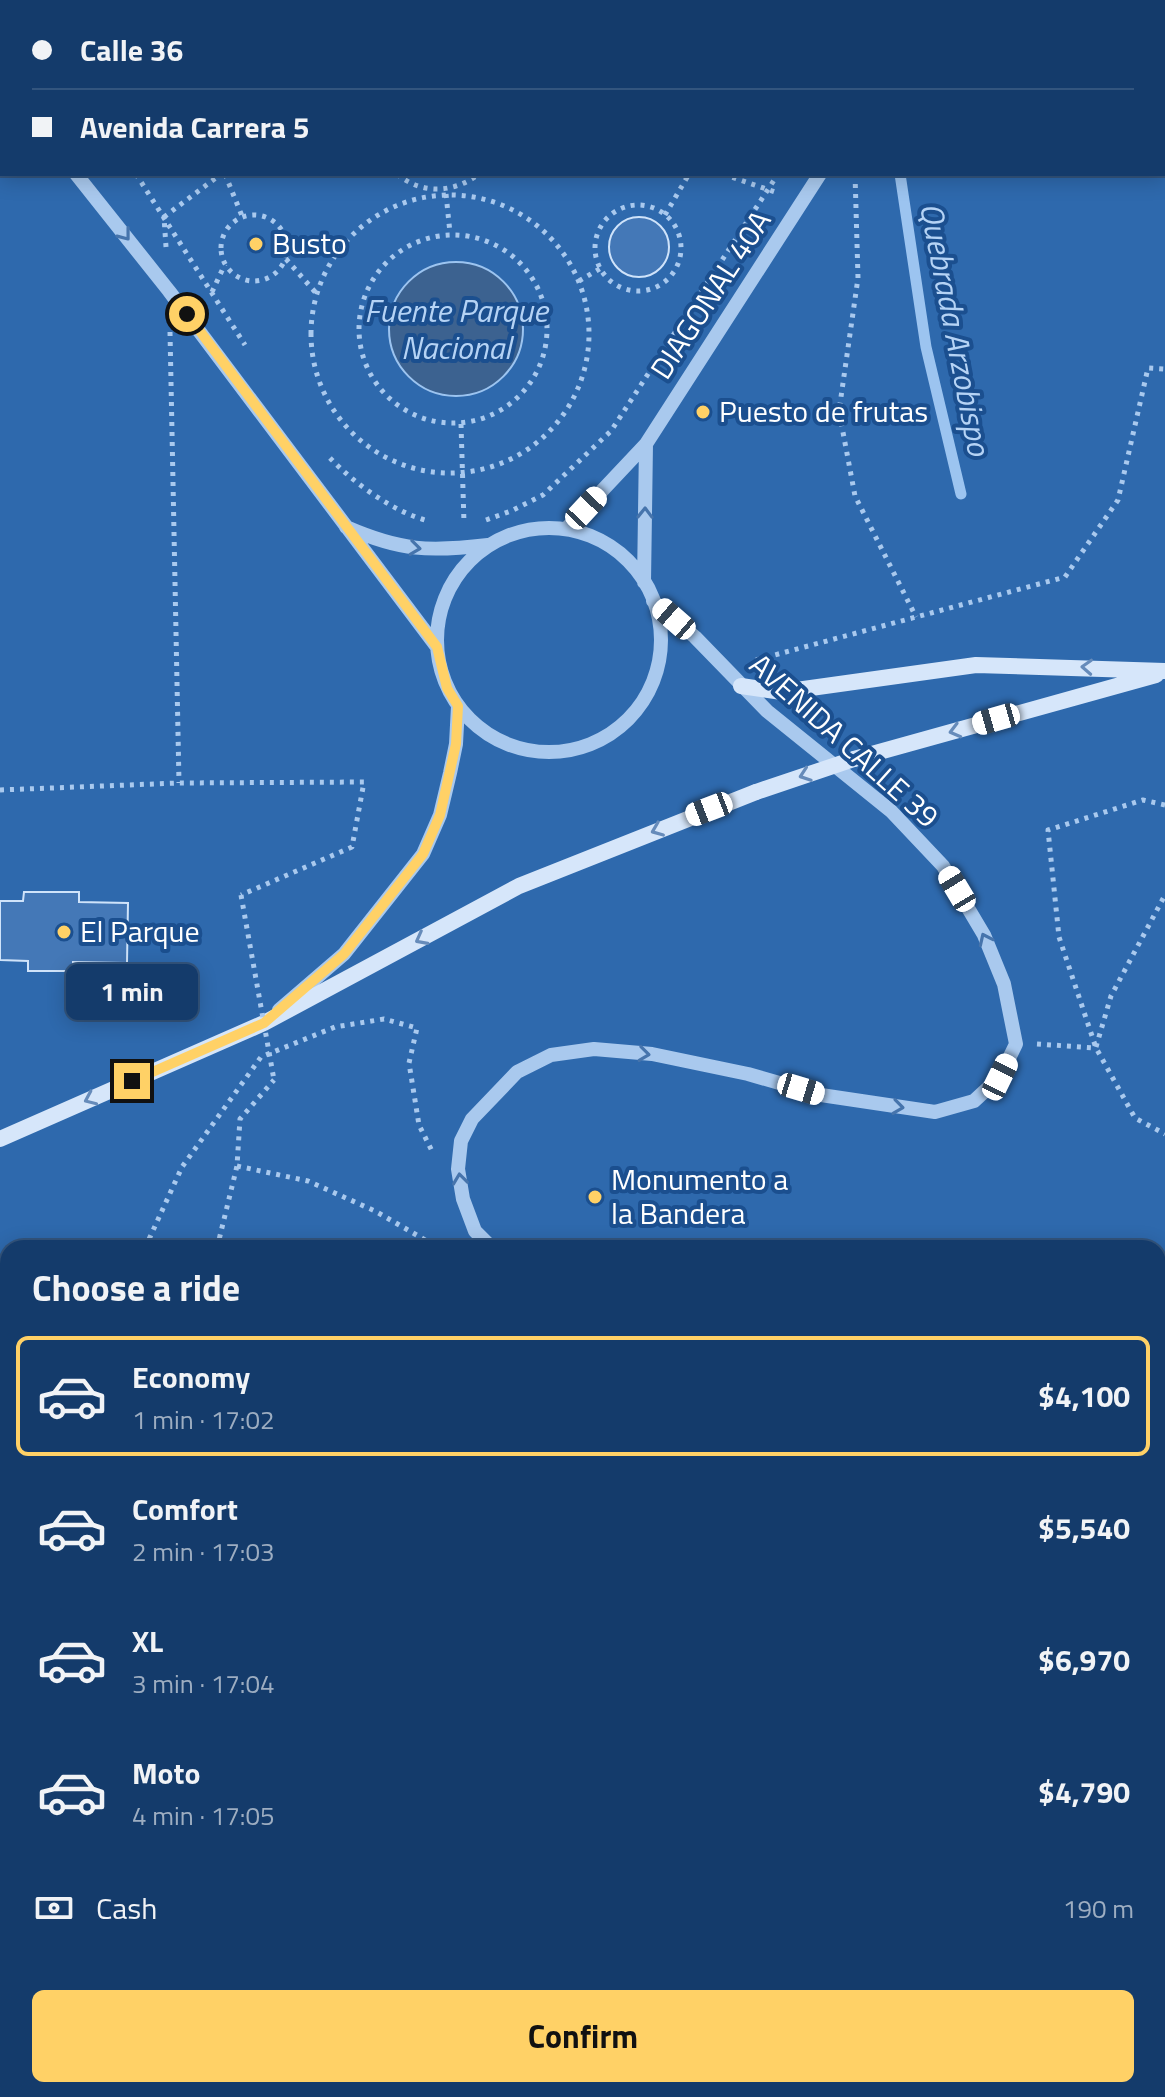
<!DOCTYPE html>
<meta charset="utf-8">
<style>
body{margin:0;font-family:"Titillium Web",sans-serif;background:#1d4271;color:#f1f3f6;height:100vh;display:flex;flex-direction:column;font-size:30px;white-space:nowrap}
*{box-sizing:border-box;margin:0}
p{font-size:26px;color:#9dadc1}
.icon{flex:none;width:44px;height:44px;fill:none;stroke:currentColor;stroke-width:2;stroke-linecap:round;stroke-linejoin:round}
.map{position:relative;flex:1;overflow:hidden}
.drawer{position:absolute;left:0px;top:1240px;width:1166px;height:858px;display:flex;flex-direction:column;background:#143b6b;border-radius:24px 24px 0 0;box-shadow:0 4px 20px #0003,0 0 0 2px #33557e}
.drawer>*{flex:none}
.guide{position:absolute;left:0px;top:0px;width:1166px;height:176px;box-shadow:0 4px 20px #0003,0 0 0 2px #33557e;display:grid;align-content:center;height:176px;padding:0 32px;background:#143b6b}
.end{position:absolute;width:36px;height:36px;margin:-18px;border:10px solid #ffd166;background:#111;box-shadow:0 0 0 4px #111}
.from{border-radius:50%}
.bubble{position:absolute;height:56px;border-radius:12px;background:#143b6b;box-shadow:0 4px 20px #0003,0 0 0 2px #33557e;font-size:26px;font-weight:700;line-height:56px;text-align:center}
.car{position:absolute;width:24px;height:48px;margin:-24px -12px;border-radius:10px;box-shadow:0 0 6px 2px #0007;background:linear-gradient(#fff 24%,#345 0 40%,#fff 0 76%,#345 0 86%,#fff 0)}
.guide b{display:flex;align-items:center;gap:28px;height:76px;font-size:30px}
.guide b+b{border-top:2px solid #33557e}
.guide i{width:20px;height:20px;background:#f1f3f6}
ul{padding:0;list-style:none}
li{display:flex;align-items:center;gap:24px;height:120px;margin:0 16px 12px;padding:0 16px;border:4px solid transparent;border-radius:12px}
li div{flex:1}
li b{display:block;font-size:30px}
li em{font-style:normal;font-weight:700}
li.current{border-color:#ffd166}
li>.icon{width:72px;height:72px;stroke-width:1.5}
h2{padding:0 32px;font-size:36px;line-height:96px}
.pay{display:flex;align-items:center;gap:20px;height:88px;padding:0 32px;font-size:30px}
.pay p{margin-inline-start:auto}
.primary-button{display:flex;gap:16px;margin-top:auto;padding:16px 32px}
.primary-button a{flex:1;height:92px;border-radius:12px;background:#ffd166;color:#111;font-size:32px;font-weight:700;line-height:92px;text-align:center}
.map>svg:first-child{display:block}
.green{fill:#2e69ad;fill-rule:evenodd}
.water{fill:#3c6290;stroke:#9cc4f0;stroke-width:2}
.lines{fill:none;stroke-linecap:round;stroke-linejoin:round}
.stream{stroke:#9cc4f0;stroke-width:11}
.building{fill:#4478b7;stroke:#cfe3fa;stroke-width:2}
.path{stroke:#a9c9ee;stroke-width:5;stroke-dasharray:4 6;stroke-linecap:butt}
.tertiary{stroke:#a9c9ee;stroke-width:14}
.secondary{stroke:#d6e6fa;stroke-width:16}
.path-bridge{stroke:#a9c9ee;stroke-width:5;stroke-dasharray:4 6;stroke-linecap:butt}
.secondary-bridge{stroke:#d6e6fa;stroke-width:16}
.oneway{stroke:#4674ac}
.oneway2{stroke:#668bba}
.route{stroke:#ffd166;stroke-width:10}
.poi-dot{fill:#ffd166;stroke:#1b4f8f;stroke-width:3}
.labels{text-anchor:middle;stroke-width:8;stroke-linejoin:round;paint-order:stroke}
.poi-label{font-size:30px;fill:#fff;stroke:#1b4f8f;text-anchor:start}
.street-label{font-size:30px;fill:#fff;stroke:#1b4f8f}
.water-label{font-size:32px;font-style:italic;fill:#b5d3f5;stroke:#1b4f8f}
</style>
<div class="map">
<svg width="1165" height="2097" viewBox="0 0 1165 2097">
<rect width="100%" height="100%" fill="#1b4f8f"/>
<path class="green" d="M0 0H1165V2097H0ZM2 2H1164V174H2ZM8 1248H1158V2090H8Z"/>
<path class="water" d="M389 329a67 67 0 1 1 134 0a67 67 0 1 1-134 0Z"/>
<g class="lines">
<path class="stream" d="M762 0V2
M900 174 926 347 961 494
M1161 2097 1165 2075"/>
</g>
<path class="building" d="M609 247a30 30 0 1 1 60 0a30 30 0 1 1-60 0Z
M24 892H79V902L128 903 127 963 73 962V971H28V961L0 960V901H23Z
M513 2090H671L670 2097H513Z"/>
<g class="lines">
<path class="path" d="M25 0 26 2
M70 0 72 2
M220 0 221 2
M441 0V2
M522 0V2
M594 0 597 2
M82 2 83 0
M335 2 337 0
M647 2 660 0
M687 2V0
M1042 2 1043 0
M1164 15 1165 14
M136 174 245 345
M225 174 242 216
M397 174C422 195 454 193 479 174
M723 174 778 193
M855 174 858 278 839 411 855 496 916 617
M446 194 450 233
M311 334a139 139 0 1 1 278 0a139 139 0 1 1-278 0Z
M595 248a43 43 0 1 1 86 0a43 43 0 1 1-86 0Z
M665 215 689 174
M221 248a33 33 0 1 1 66 0a33 33 0 1 1-66 0Z
M359 329a94 94 0 1 1 188 0a94 94 0 1 1-188 0Z
M166 247 164 217 221 174
M286 259 316 293
M579 281 601 268
M212 292 225 264
M170 332 179 783
M461 424 464 523
M330 458C355 484 392 511 428 521
M486 520 511 511 543 495 611 431 778 174
M756 660 1065 577 1118 500 1148 368 1165 369
M0 790 179 783 364 782 352 847 241 895
M1165 805 1143 800 1048 830 1059 937 1096 1048 1135 1118 1165 1134
M1037 1044 1096 1048
M1096 1047 1111 996 1165 895
M237 1166 308 1181 375 1211 439 1248
M145 1248 182 1167 261 1057 335 1027 384 1019 417 1028 409 1063 419 1125 433 1153
M217 1248 237 1166 240 1119 274 1080
M0 1416 8 1411
M0 1629 8 1630
M1158 1797 1165 1790
M0 1856 8 1860
M0 2066 8 2070
M52 2090 67 2097
M908 2097 909 2090"/>
<path class="tertiary" d="M929 2 930 0
M0 78 2 80
M76 174 169 291 437 647
M346 527C401 551 429 552 488 545
M437 640a112 112 0 1 1 224 0a112 112 0 1 1-224 0Z
M566 529 646 444 820 174
M644 582 646 444
M279 1010 344 954 423 854 440 815 450 773 456 744 458 706
M492 1248 475 1231 463 1199 458 1169 461 1141 472 1119 517 1072 551 1055 594 1049 652 1054 748 1074 821 1095 935 1112 974 1101 1000 1077 1016 1044 1004 984 984 935 943 866 891 811 767 711 695 637 653 601
M0 1991 8 1992
M777 2097 780 2090
M1009 2097 1012 2090"/>
<path class="secondary" d="M741 686 782 692 976 665 1165 671
M854 759 1156 675
M0 1139 264 1023 519 886 756 792"/>
<path class="path-bridge" d="M241 895 274 1080"/>
<path class="secondary-bridge" d="M756 792 854 759"/>
</g>
<defs><path id="oneway-chevron" d="M-2-3.5L2.5 0L-2 3.5" fill="none" stroke-width="1.6" stroke-linecap="round" stroke-linejoin="round" transform="scale(2)"/></defs>
<g class="oneway">
<use href="#oneway-chevron" transform="translate(125 235) rotate(52)"/>
<use href="#oneway-chevron" transform="translate(645 513) rotate(-89)"/>
<use href="#oneway-chevron" transform="translate(415 548) rotate(7)"/>
<use href="#oneway-chevron" transform="translate(985 939) rotate(-115)"/>
<use href="#oneway-chevron" transform="translate(644 1054) rotate(7)"/>
<use href="#oneway-chevron" transform="translate(898 1107) rotate(8)"/>
<use href="#oneway-chevron" transform="translate(460 1179) rotate(-97)"/>
</g>
<g class="oneway2">
<use href="#oneway-chevron" transform="translate(1087 667) rotate(-177)"/>
<use href="#oneway-chevron" transform="translate(955 731) rotate(165)"/>
<use href="#oneway-chevron" transform="translate(805 775) rotate(161)"/>
<use href="#oneway-chevron" transform="translate(657 830) rotate(158)"/>
<use href="#oneway-chevron" transform="translate(421 939) rotate(152)"/>
<use href="#oneway-chevron" transform="translate(90 1099) rotate(156)"/>
</g>
<g class="lines">
<path class="route" d="M132 1081 264 1023 344 954 423 854 440 815 456 744 458 706 447 688 437 647 187 314"/>
</g>
<g class="poi-dot">
<circle cx="256" cy="244" r="8"/>
<circle cx="703" cy="412" r="8"/>
<circle cx="64" cy="932" r="8"/>
<circle cx="595" cy="1197" r="8"/>
</g>
<g class="labels">
<g class="poi-label">
<text x="272" y="254">Busto</text>
<text x="719" y="422">Puesto de frutas</text>
<text x="80" y="942">El Parque</text>
<text x="611" y="1190">Monumento a<tspan x="611" dy="34">la Bandera</tspan></text>
</g>
<g class="street-label">
<text transform="translate(711 295) rotate(-57)" y="10">DIAGONAL 40A</text>
<text transform="translate(844 741) rotate(42)" y="10">AVENIDA CALLE 39</text>
</g>
<g class="water-label">
<text x="456" y="322">Fuente Parque<tspan x="456" dy="37">Nacional</tspan></text>
<text transform="translate(955 329) rotate(79)" y="11">Quebrada Arzobispo</text>
</g>
</g>
</svg>
<i class="end from" style="left:187px;top:314px"></i>
<i class="end" style="left:132px;top:1081px"></i>
<div class="bubble" style="left:66px;top:964px;width:132px">1 min</div>
<i class="car" style="left:586px;top:508px;rotate:43deg"></i>
<i class="car" style="left:674px;top:619px;rotate:311deg"></i>
<i class="car" style="left:996px;top:719px;rotate:254deg"></i>
<i class="car" style="left:709px;top:809px;rotate:249deg"></i>
<i class="car" style="left:957px;top:889px;rotate:329deg"></i>
<i class="car" style="left:1000px;top:1077px;rotate:26deg"></i>
<i class="car" style="left:801px;top:1089px;rotate:107deg"></i>
<div class="guide">
<b><i class="from"></i>Calle 36</b>
<b><i></i>Avenida Carrera 5</b>
</div>
<section class="drawer">
<h2>Choose a ride</h2>
<ul>
<li class="current"><svg class="icon" aria-label="car" viewBox="0 0 24 24"><path d="M5 17H2v-5l4-1 3-4h7l3 4 3 1v5h-3M9 17h6M6 11h13"/><circle cx="7" cy="17" r="2"/><circle cx="17" cy="17" r="2"/></svg><div><b>Economy</b><p>1 min · 17:02</p></div><em>$4,100</em></li>
<li><svg class="icon" aria-label="car" viewBox="0 0 24 24"><path d="M5 17H2v-5l4-1 3-4h7l3 4 3 1v5h-3M9 17h6M6 11h13"/><circle cx="7" cy="17" r="2"/><circle cx="17" cy="17" r="2"/></svg><div><b>Comfort</b><p>2 min · 17:03</p></div><em>$5,540</em></li>
<li><svg class="icon" aria-label="car" viewBox="0 0 24 24"><path d="M5 17H2v-5l4-1 3-4h7l3 4 3 1v5h-3M9 17h6M6 11h13"/><circle cx="7" cy="17" r="2"/><circle cx="17" cy="17" r="2"/></svg><div><b>XL</b><p>3 min · 17:04</p></div><em>$6,970</em></li>
<li><svg class="icon" aria-label="car" viewBox="0 0 24 24"><path d="M5 17H2v-5l4-1 3-4h7l3 4 3 1v5h-3M9 17h6M6 11h13"/><circle cx="7" cy="17" r="2"/><circle cx="17" cy="17" r="2"/></svg><div><b>Moto</b><p>4 min · 17:05</p></div><em>$4,790</em></li>
</ul>
<div class="pay"><svg class="icon" aria-label="cash" viewBox="0 0 24 24"><path d="M3 7h18v10H3z"/><circle cx="12" cy="12" r="2"/></svg>Cash<p>190 m</p></div>
<div class="primary-button"><a>Confirm</a></div>
</section>
</div>
